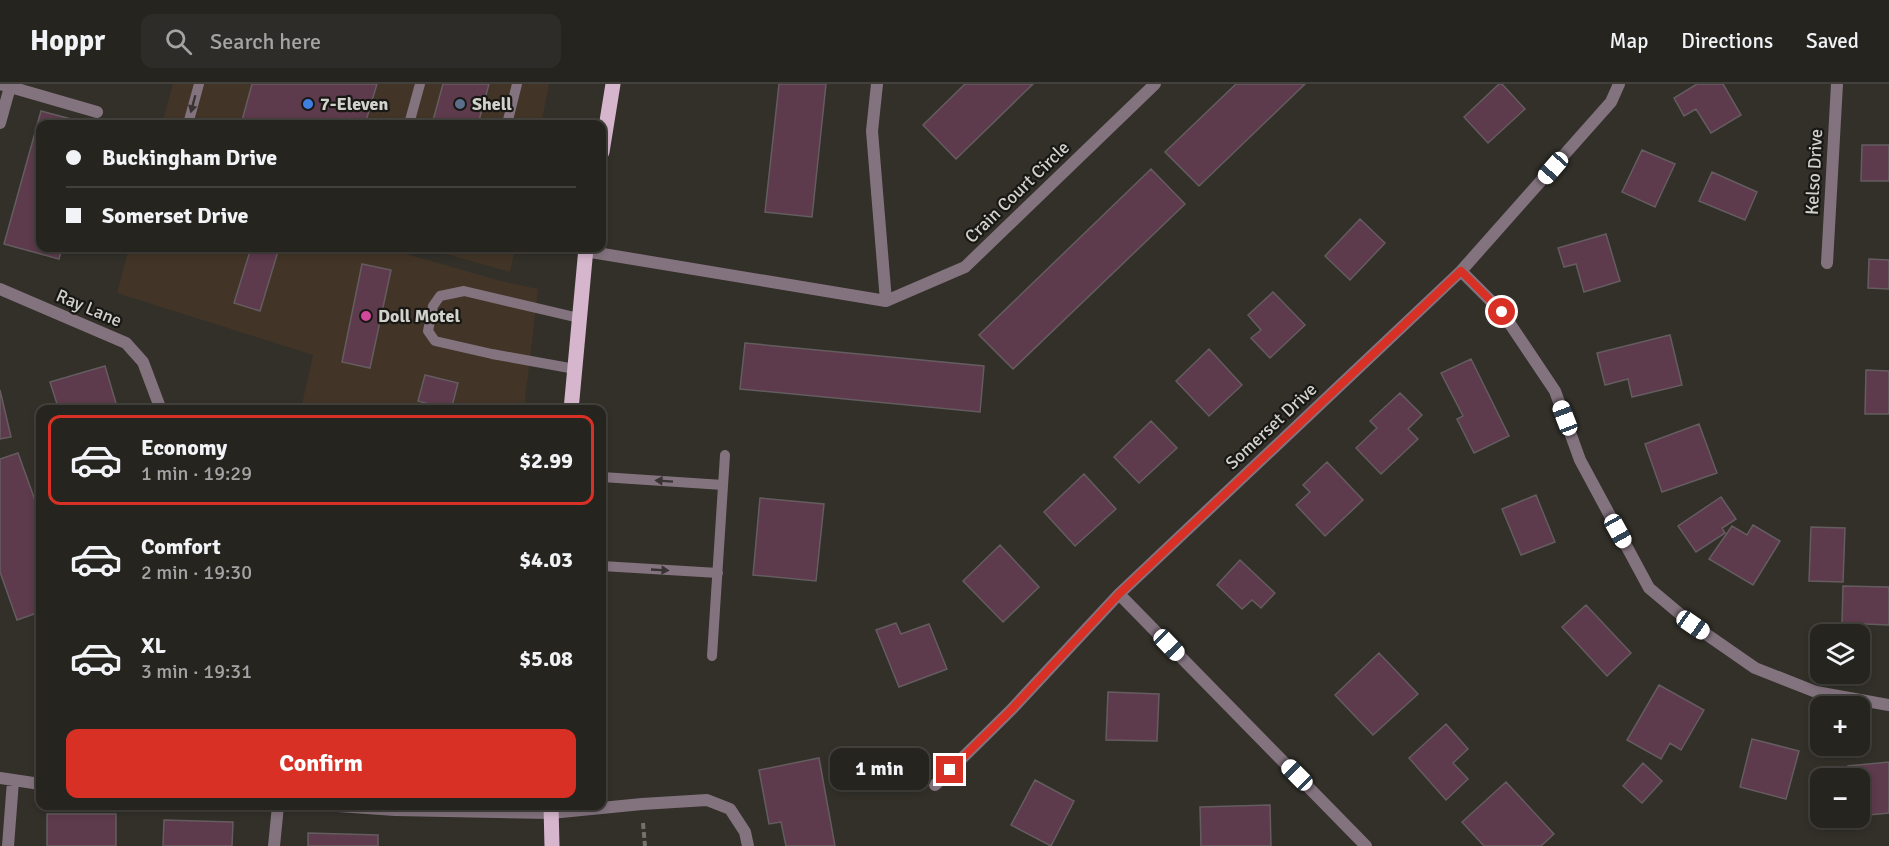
<!DOCTYPE html>
<meta charset="utf-8">
<style>
body{margin:0;font-family:Signika,sans-serif;background:#2e2c28;color:#f1f3f6;height:100vh;display:flex;flex-direction:column;font-size:22px;white-space:nowrap}
*{box-sizing:border-box;margin:0}
p{font-size:20px;color:#a4a4a4}
.icon{flex:none;width:33px;height:33px;fill:none;stroke:currentColor;stroke-width:2;stroke-linecap:round;stroke-linejoin:round}
.map{position:relative;flex:1;overflow:hidden}
.drawer{position:absolute;left:36px;top:321px;width:570px;height:405px;display:flex;flex-direction:column;background:#26241f;border-radius:12px;box-shadow:0 3px 9px #0003,0 0 0 2px #42413d}
.drawer>*{flex:none}
.guide{position:absolute;left:36px;top:36px;width:570px;height:132px;border-radius:12px;box-shadow:0 3px 9px #0003,0 0 0 2px #42413d;display:grid;align-content:center;height:132px;padding:0 30px;background:#26241f}
.controls{position:absolute;left:1810px;top:540px;display:grid;gap:12px}
.controls a{display:grid;place-items:center;width:60px;height:60px;border-radius:12px;background:#26241f;box-shadow:0 3px 9px #0003,0 0 0 2px #42413d;font-size:30px}
.end{position:absolute;width:27px;height:27px;margin:-14px;border:8px solid #d93025;background:#fff;box-shadow:0 0 0 3px #fff}
.from{border-radius:50%}
.bubble{position:absolute;height:42px;border-radius:12px;background:#26241f;box-shadow:0 3px 9px #0003,0 0 0 2px #42413d;font-size:20px;font-weight:700;line-height:42px;text-align:center}
.car{position:absolute;width:18px;height:36px;margin:-18px -9px;border-radius:8px;box-shadow:0 0 4px 2px #0007;background:linear-gradient(#fff 24%,#345 0 40%,#fff 0 76%,#345 0 86%,#fff 0)}
.guide b{display:flex;align-items:center;gap:21px;height:57px;font-size:22px}
.guide b+b{border-top:2px solid #42413d}
.guide i{width:15px;height:15px;background:#f1f3f6}
ul{padding:10px 0 0;list-style:none}
li{display:flex;align-items:center;gap:18px;height:90px;margin:0 12px 9px;padding:0 18px;border:3px solid transparent;border-radius:12px}
li div{flex:1}
li b{display:block;font-size:22px}
li em{font-style:normal;font-weight:700}
li.current{border-color:#d93025}
li>.icon{width:54px;height:54px;stroke-width:1.5}
.cta{display:flex;gap:12px;margin-top:auto;padding:12px 30px}
.cta a{flex:1;height:69px;border-radius:12px;background:#d93025;color:#fff;font-size:24px;font-weight:700;line-height:69px;text-align:center}
header{display:flex;align-items:center;gap:36px;box-sizing:border-box;height:84px;padding:0 30px;background:#26241f;border-bottom:2px solid #42413d}
header strong{font-size:28px}
nav{display:flex;gap:33px;margin-inline-start:auto;font-size:21px}
.search{width:420px;height:54px;background:#2e2c28;display:flex;align-items:center;gap:15px;box-sizing:border-box;padding:0 21px;border-radius:12px;color:#a4a4a4;font-size:22px}
.map>svg:first-child{display:block}
.commercial{fill:#423527}
.building{fill:#5d3a4c;stroke:#655c60;stroke-width:1.5}
.lines{fill:none;stroke-linecap:round;stroke-linejoin:round}
.path{stroke:#73726c;stroke-width:4;stroke-dasharray:6 3;stroke-linecap:butt}
.lane{stroke:#83737e;stroke-width:10}
.street{stroke:#83737e;stroke-width:12}
.primary{stroke:#d6b6cd;stroke-width:15}
.oneway{fill:#393334}
.route{stroke:#d93025;stroke-width:8}
.shop-dot{fill:#3f7fe0;stroke:#191815;stroke-width:2}
.service-dot{fill:#5c6f8a;stroke:#191815;stroke-width:2}
.hotel-dot{fill:#d1479c;stroke:#191815;stroke-width:2}
.labels{text-anchor:middle;stroke-width:4.5;stroke-linejoin:round;paint-order:stroke}
.poi-label{font-size:18px;font-weight:bold;fill:#d2d2cd;stroke:#191815;text-anchor:start}
.street-label{font-size:18px;fill:#d2d2cd;stroke:#191815}
</style>
<header>
<strong>Hoppr</strong>
<div class="search"><svg class="icon" aria-label="search" viewBox="0 0 24 24"><circle cx="10" cy="10" r="6"/><path d="M15 15l6 6"/></svg>Search here</div>
<nav><a>Map</a><a>Directions</a><a>Saved</a></nav>
</header>
<div class="map">
<svg width="1889" height="762" viewBox="0 0 1889 762">
<rect width="100%" height="100%" fill="#323029"/>
<path class="commercial" d="M173 0H549L541 40H162Z
M129 164H385L501 197 538 205 524 325H301L313 271 117 209Z
M425 164H515L510 188Z"/>
<path class="building" d="M252 0H377L365 40H241Z
M443 0H489L478 40H432Z
M779 0H826L812 133 765 128Z
M965 0H1033L956 75 923 41Z
M1236 0H1305L1199 102 1165 68Z
M1499 0H1502L1525 25 1488 59 1464 33Z
M1697 0H1723L1741 31 1711 49 1696 25 1684 32 1674 14Z
M41 27 90 40H40V164H62L59 175 4 160Z
M1862 61H1889V97H1861Z
M1642 66 1675 80 1655 123 1622 108Z
M1151 85 1185 120 1013 285 979 251Z
M1712 88 1757 108 1745 136 1699 117Z
M1360 135 1385 159 1350 196 1325 172Z
M1606 150 1620 197 1584 208 1576 180 1564 183 1558 164Z
M251 164H279L260 227 234 219Z
M1869 175 1889 176V205L1868 204Z
M362 180 391 186 370 284 342 278Z
M1273 208 1305 241 1270 274 1251 254 1261 246 1248 231Z
M1670 251 1682 301 1632 313 1628 295 1605 301 1597 269Z
M745 259 984 282 980 328 740 305Z
M1209 265 1242 301 1209 332 1176 297Z
M1471 275 1509 352 1474 369 1457 335 1463 332 1441 289Z
M105 282 118 326H59L50 298Z
M1866 286 1889 287V330H1865Z
M425 291 458 299 451 326 418 317Z
M0 306 11 353 0 355Z
M1400 309 1422 331 1408 345 1418 355 1381 390 1356 364 1377 344 1370 337Z
M1151 337 1177 364 1139 399 1114 373Z
M1699 340 1717 389 1662 408 1645 360Z
M18 369 40 430V528L17 536 0 488V375Z
M1327 378 1363 416 1325 452 1296 421 1310 408 1303 401Z
M1084 390 1116 425 1075 462 1044 428Z
M1536 411 1555 458 1521 471 1502 425Z
M1721 413 1736 435 1722 444 1725 449 1696 468 1678 442Z
M760 414 824 420 816 497 753 491Z
M1753 441 1780 457 1753 501 1709 475 1732 442 1747 451Z
M1811 443 1845 444 1843 498 1809 497Z
M1000 461 1039 503 1003 538 963 497Z
M1240 476 1275 509 1261 524 1252 516 1242 525 1217 501Z
M1843 502 1889 503V541L1842 539Z
M1586 521 1631 569 1607 592 1562 543Z
M896 539 901 550 929 540 947 585 899 603 876 546Z
M1379 569 1418 610 1373 651 1335 611Z
M1659 601 1704 626 1681 666 1670 659 1661 675 1627 656Z
M1108 608 1159 610 1157 657 1106 656Z
M1446 640 1468 665 1453 679 1468 695 1446 716 1409 674Z
M1752 655 1799 667 1786 715 1740 703Z
M819 674 835 762H786L781 738 769 740 759 686Z
M1889 678V729L1869 731 1868 717 1860 718V694H1849L1848 682Z
M1643 679 1662 697 1642 719 1623 702Z
M1035 696 1074 717 1051 762 1011 741Z
M1506 698 1554 750 1541 762H1484L1462 738Z
M1270 721 1271 762H1201L1200 723Z
M47 730H116V762H47Z
M164 736 233 738 232 762H163Z
M308 749 378 751V762H308Z"/>
<g class="lines">
<path class="path" d="M643 739 645 762"/>
<path class="lane" d="M188 40 199 0
M409 40 420 0
M507 40 517 0
M575 285 492 270 435 257 428 247 433 222 440 212 464 207 579 234
M602 393 723 401
M602 482 718 489
M712 572 725 371"/>
<path class="street" d="M0 0 97 28
M877 0 872 47 886 217 965 183 1155 0
M0 39 10 3
M585 167 886 217
M1827 179 1837 0
M1461 187 1502 228 1555 307 1580 376 1649 504 1693 541 1755 584 1816 608 1889 621
M0 205 126 259 143 278 161 326
M1119 510 1366 762
M0 694 40 700
M935 701 1011 626 1119 510 1461 187 1611 18 1619 0
M338 722 395 726 551 729 642 720 707 716 730 725 745 748 748 762
M8 762 13 697
M274 762 278 722"/>
<path class="primary" d="M602 68 613 0
M571 326 586 164
M551 722 552 762"/>
</g>
<defs><path id="oneway-solid" d="M-6-.8H1V-3.2L6.5 0L1 3.2V.8H-6Z" transform="scale(1.5)"/></defs>
<g class="oneway">
<use href="#oneway-solid" transform="translate(193 20) rotate(105)"/>
<use href="#oneway-solid" transform="translate(664 397) rotate(-176)"/>
<use href="#oneway-solid" transform="translate(660 486) rotate(3)"/>
</g>
<g class="lines">
<path class="route" d="M950 686 1011 626 1119 510 1461 187 1502 228"/>
</g>
<circle class="shop-dot" cx="308" cy="20" r="6"/>
<circle class="service-dot" cx="460" cy="20" r="6"/>
<circle class="hotel-dot" cx="366" cy="232" r="6"/>
<g class="labels">
<g class="poi-label">
<text x="320" y="26">7-Eleven</text>
<text x="472" y="26">Shell</text>
<text x="378" y="238">Doll Motel</text>
</g>
<g class="street-label">
<text transform="translate(1814 88) rotate(-87)" y="6">Kelso Drive</text>
<text transform="translate(1017 108) rotate(-44)" y="6">Crain Court Circle</text>
<text transform="translate(89 224) rotate(23)" y="6">Ray Lane</text>
<text transform="translate(1271 342) rotate(-43)" y="6">Somerset Drive</text>
</g>
</g>
</svg>
<div class="controls">
<a><svg class="icon" aria-label="layers" viewBox="0 0 24 24"><path d="M12 4l9 5-9 5-9-5zM3 14l9 5 9-5"/></svg></a>
<a>+</a>
<a>−</a>
</div>
<i class="end from" style="left:1502px;top:228px"></i>
<i class="end" style="left:950px;top:686px"></i>
<div class="bubble" style="left:830px;top:664px;width:99px">1 min</div>
<i class="car" style="left:1553px;top:84px;rotate:221deg"></i>
<i class="car" style="left:1565px;top:334px;rotate:339deg"></i>
<i class="car" style="left:1618px;top:447px;rotate:151deg"></i>
<i class="car" style="left:1693px;top:541px;rotate:125deg"></i>
<i class="car" style="left:1169px;top:561px;rotate:136deg"></i>
<i class="car" style="left:1297px;top:691px;rotate:315deg"></i>
<div class="guide">
<b><i class="from"></i>Buckingham Drive</b>
<b><i></i>Somerset Drive</b>
</div>
<section class="drawer">
<ul>
<li class="current"><svg class="icon" aria-label="car" viewBox="0 0 24 24"><path d="M5 17H2v-5l4-1 3-4h7l3 4 3 1v5h-3M9 17h6M6 11h13"/><circle cx="7" cy="17" r="2"/><circle cx="17" cy="17" r="2"/></svg><div><b>Economy</b><p>1 min · 19:29</p></div><em>$2.99</em></li>
<li><svg class="icon" aria-label="car" viewBox="0 0 24 24"><path d="M5 17H2v-5l4-1 3-4h7l3 4 3 1v5h-3M9 17h6M6 11h13"/><circle cx="7" cy="17" r="2"/><circle cx="17" cy="17" r="2"/></svg><div><b>Comfort</b><p>2 min · 19:30</p></div><em>$4.03</em></li>
<li><svg class="icon" aria-label="car" viewBox="0 0 24 24"><path d="M5 17H2v-5l4-1 3-4h7l3 4 3 1v5h-3M9 17h6M6 11h13"/><circle cx="7" cy="17" r="2"/><circle cx="17" cy="17" r="2"/></svg><div><b>XL</b><p>3 min · 19:31</p></div><em>$5.08</em></li>
</ul>
<div class="cta"><a>Confirm</a></div>
</section>
</div>
